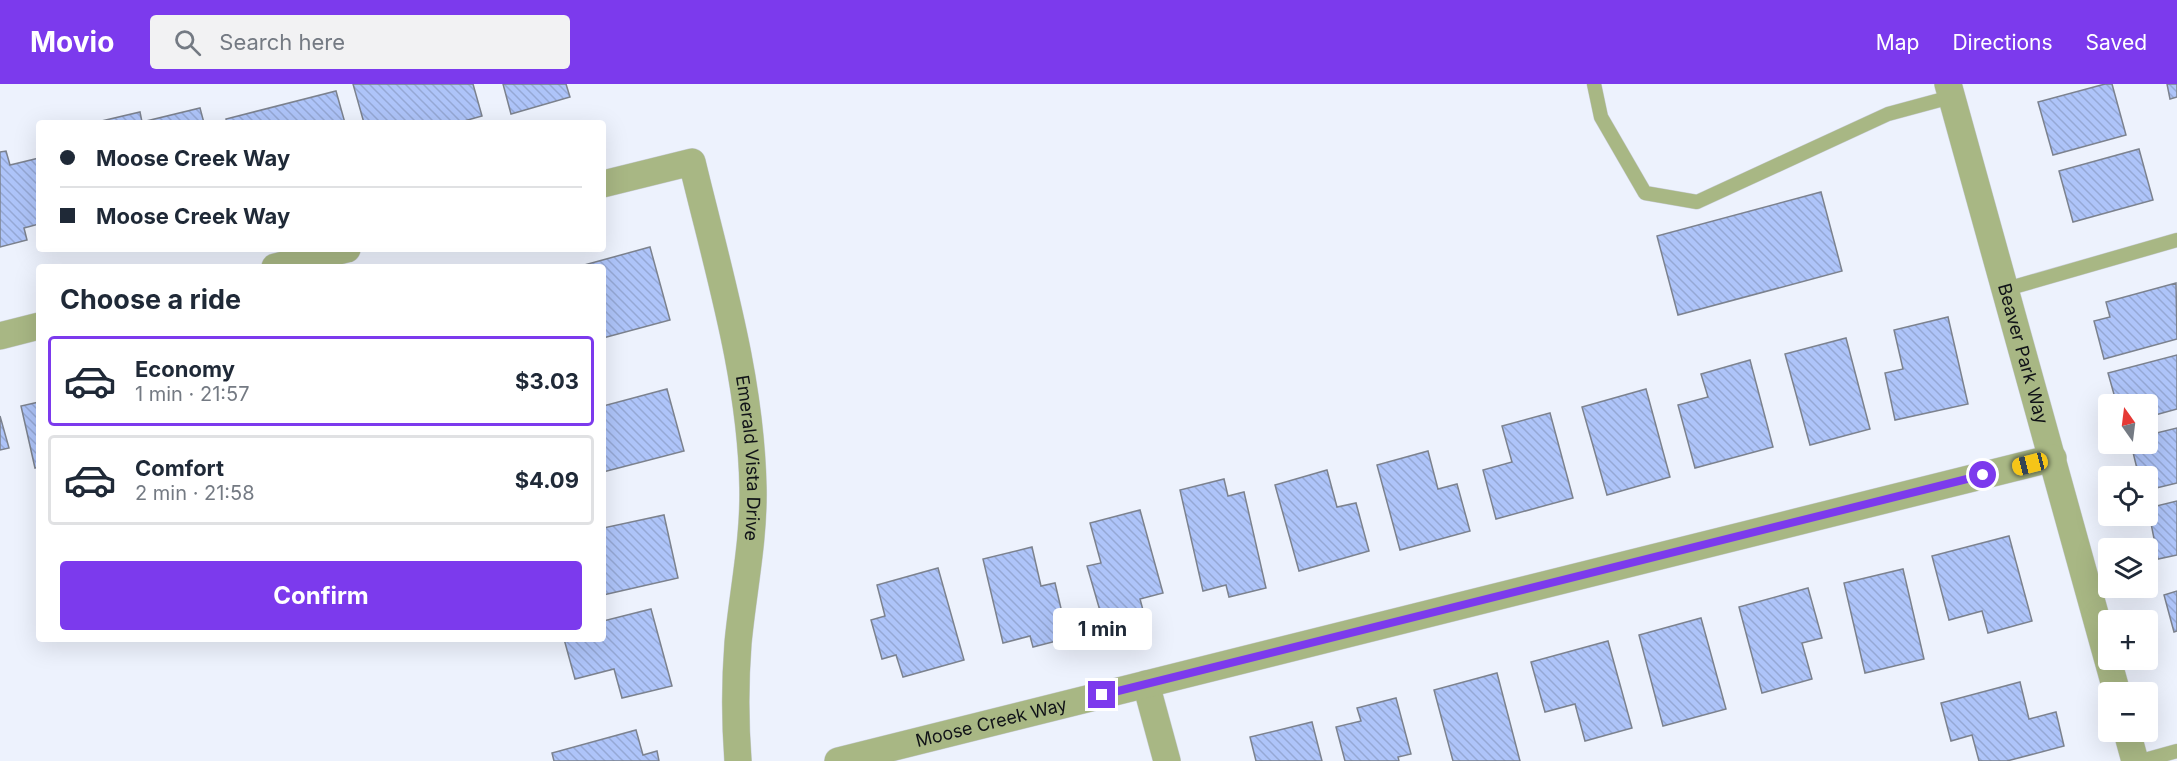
<!DOCTYPE html>
<meta charset="utf-8">
<style>
body{margin:0;font-family:Inter,sans-serif;background:#f2f2f3;color:#1f2937;height:100vh;display:flex;flex-direction:column;font-size:22px;white-space:nowrap}
*{box-sizing:border-box;margin:0}
p{font-size:20px;color:#747a83}
.icon{flex:none;width:33px;height:33px;fill:none;stroke:currentColor;stroke-width:2;stroke-linecap:round;stroke-linejoin:round}
.map{position:relative;flex:1;overflow:hidden}
.side{position:absolute;left:36px;top:180px;width:570px;height:378px;display:flex;flex-direction:column;background:#fff;border-radius:6px;box-shadow:0 6px 24px #0002}
.side>*{flex:none}
.top-card{position:absolute;left:36px;top:36px;width:570px;height:132px;border-radius:6px;box-shadow:0 6px 24px #0002;display:grid;align-content:center;height:132px;padding:0 24px;background:#fff}
.needle{width:39px;rotate:346deg}
.fabs{position:absolute;left:2098px;top:310px;display:grid;gap:12px}
.fabs a{display:grid;place-items:center;width:60px;height:60px;border-radius:6px;background:#fff;box-shadow:0 6px 24px #0002;font-size:30px}
.end{position:absolute;width:27px;height:27px;margin:-14px;border:8px solid #7c3aed;background:#fff;box-shadow:0 0 0 3px #fff}
.from{border-radius:50%}
.bubble{position:absolute;height:42px;border-radius:6px;background:#fff;box-shadow:0 6px 24px #0002;font-size:20px;font-weight:700;line-height:42px;text-align:center}
.car{position:absolute;width:18px;height:36px;margin:-18px -9px;border-radius:8px;box-shadow:0 0 4px 2px #0007;background:linear-gradient(#f5c518 24%,#345 0 40%,#f5c518 0 76%,#345 0 86%,#f5c518 0)}
.top-card b{display:flex;align-items:center;gap:21px;height:57px;font-size:22px}
.top-card b+b{border-top:2px solid #e0e1e3}
.top-card i{width:15px;height:15px;background:#1f2937}
ul{padding:0;list-style:none}
li{display:flex;align-items:center;gap:18px;height:90px;margin:0 12px 9px;padding:0 12px;border:3px solid #e0e1e3;border-radius:6px}
li div{flex:1}
li b{display:block;font-size:22px}
li em{font-style:normal;font-weight:700}
li.on{border-color:#7c3aed}
li>.icon{width:54px;height:54px;stroke-width:1.5}
h2{padding:0 24px;font-size:27px;line-height:72px}
.cta{display:flex;gap:12px;margin-top:auto;padding:12px 24px}
.cta a{flex:1;height:69px;border-radius:6px;background:#7c3aed;color:#fff;font-size:24px;font-weight:700;line-height:69px;text-align:center}
header{display:flex;align-items:center;gap:36px;box-sizing:border-box;height:84px;padding:0 30px;background:#7c3aed;color:#fff}
header strong{font-size:28px}
nav{display:flex;gap:33px;margin-inline-start:auto;font-size:21px}
.search{width:420px;height:54px;background:#f2f2f3;display:flex;align-items:center;gap:15px;box-sizing:border-box;padding:0 21px;border-radius:6px;color:#747a83;font-size:22px}
.map>svg:first-child{display:block}
.building{fill:url(#building-back-hatch);stroke:#7c828e;stroke-width:1.5}
.lines{fill:none;stroke-linecap:round;stroke-linejoin:round}
.lane-casing{stroke:#caced8;stroke-width:15}
.street-casing{stroke:#caced8;stroke-width:28}
.lane{stroke:#a8b784;stroke-width:14}
.street{stroke:#a8b784;stroke-width:27}
.route{stroke:#7c3aed;stroke-width:8}
.labels{text-anchor:middle;stroke-width:5;stroke-linejoin:round;paint-order:stroke}
.street-label{font-size:18px;fill:#111318;stroke:#fff}
</style>
<header>
<strong>Movio</strong>
<div class="search"><svg class="icon" aria-label="search" viewBox="0 0 24 24"><circle cx="10" cy="10" r="6"/><path d="M15 15l6 6"/></svg>Search here</div>
<nav><a>Map</a><a>Directions</a><a>Saved</a></nav>
</header>
<div class="map">
<svg width="2177" height="677" viewBox="0 0 2177 677">
<defs>
<pattern id="building-back-hatch" width="6" height="6" patternUnits="userSpaceOnUse" patternTransform="scale(1.5)"><rect width="6" height="6" fill="#aec4f9"/><path d="M-1 5l2 2M0 0l6 6M5-1l2 2" fill="none" stroke="#95a8d5"/></pattern>
</defs>
<rect width="100%" height="100%" fill="#edf2fd"/>
<path class="building" d="M353 0H473L482 32 457 39H364Z
M503 0H566L570 13 511 30Z
M2105 0H2112L2126 51 2053 71 2038 18Z
M2167 0H2177V13L2170 15Z
M336 7 345 39H227L226 35Z
M200 24 204 39H93L140 28 142 38Z
M2139 65 2153 116 2073 138 2059 87Z
M6 67 10 81 39 74V140L24 144 27 156 0 163V68Z
M1821 108 1842 187 1678 231 1657 152Z
M650 163 670 236 603 254V183H577Z
M2176 199 2177 255 2104 275 2094 237 2110 233 2106 218Z
M1948 233 1968 320 1895 336 1885 289 1903 285 1894 246Z
M1846 254 1870 345 1810 361 1785 270Z
M2177 271V325L2148 333V321H2117L2108 289Z
M1750 276 1773 363 1695 384 1678 321 1708 313 1701 290Z
M667 305 684 367 603 388V322Z
M1646 305 1670 393 1607 411 1582 323Z
M39 318V383L35 384 21 322Z
M1550 329 1573 414 1496 435 1483 386 1512 378 1502 342Z
M0 332 9 364 0 366Z
M2177 344V399L2148 406V393H2139L2131 360H2148V351Z
M1428 367 1438 405 1457 400 1470 447 1400 466 1377 381Z
M1327 386 1337 423 1356 419 1369 467 1299 487 1275 401Z
M1224 395 1228 412 1244 408 1266 504 1229 513 1226 501 1203 507 1180 406Z
M2177 417V471L2158 475 2148 424Z
M1140 426 1163 509 1140 515 1143 526 1103 537 1087 482 1101 479 1090 439Z
M664 431 678 494 603 511V444Z
M2009 452 2032 537 1988 549 1982 527 1949 536 1932 472Z
M1032 463 1041 502 1055 499 1068 554 1033 563 1030 552 1003 559 983 475Z
M938 484 964 576 903 593 896 571 882 575 871 536 885 532 877 501Z
M1903 485 1924 575 1865 589 1844 499Z
M1808 504 1822 554 1802 559 1812 595 1762 609 1739 523Z
M2177 507V547L2174 548 2164 511Z
M651 525 672 602 622 614 614 585 575 595 564 555H603V537Z
M1701 534 1726 625 1663 642 1639 551Z
M1608 557 1632 644 1585 657 1575 620 1545 628 1531 578Z
M1497 589 1520 677H1453L1434 606Z
M2020 598 2029 635 2056 628 2064 662 2007 677H1979L1972 651 1951 657 1941 619Z
M1396 614 1411 670 1398 673 1399 677H1345L1336 643 1361 637 1357 624Z
M1312 638 1322 677H1256L1250 653Z
M636 646 643 671 657 667 659 677H554L552 669Z"/>
<g class="lines">
<defs>
<path id="lane" d="M1594 0 1601 33 1645 109 1697 118 1888 30 1951 13
M2003 206 2177 156
M2141 677 2177 667"/>
<g id="street">
<path id="s1" d="M1948 0 2117 609"/>
<path id="s2" d="M603 100 692 78C718 186 751 293 753 404 754 456 743 507 738 559 735 598 735 638 738 677"/>
<path d="M275 183 347 165"/>
<path d="M0 252 39 242"/>
<path d="M1146 600 1167 677"/>
<path d="M2127 648 2135 677"/>
<path id="s3" d="M838 677 2053 374"/>
</g>
</defs>
<use href="#lane" class="lane-casing"/>
<use href="#street" class="street-casing"/>
<use href="#lane" class="lane"/>
<use href="#street" class="street"/>
</g>
<g class="lines">
<path class="route" d="M1102 611 1983 391"/>
</g>
<g class="labels">
<g class="street-label">
<text dy="6" stroke="none"><textPath href="#s1" startOffset="280">Beaver Park Way</textPath></text>
<text dy="6" stroke="none"><textPath href="#s2" startOffset="394">Emerald Vista Drive</textPath></text>
<text dy="6" stroke="none"><textPath href="#s3" startOffset="158">Moose Creek Way</textPath></text>
</g>
</g>
</svg>
<div class="fabs">
<a><svg class="needle" viewBox="-14 -14 28 28"><path d="M0-13l5 13h-10z" fill="#e53935"/><path d="M0 13l5-13h-10z" fill="#747a83"/></svg></a>
<a><svg class="icon" aria-label="locate" viewBox="0 0 24 24"><circle cx="12" cy="12" r="6"/><path d="M12 2v4M12 18v4M2 12h4M18 12h4"/></svg></a>
<a><svg class="icon" aria-label="layers" viewBox="0 0 24 24"><path d="M12 4l9 5-9 5-9-5zM3 14l9 5 9-5"/></svg></a>
<a>+</a>
<a>−</a>
</div>
<i class="end from" style="left:1983px;top:391px"></i>
<i class="end" style="left:1102px;top:611px"></i>
<div class="bubble" style="left:1053px;top:524px;width:99px">1 min</div>
<i class="car" style="left:2030px;top:380px;rotate:256deg"></i>
<div class="top-card">
<b><i class="from"></i>Moose Creek Way</b>
<b><i></i>Moose Creek Way</b>
</div>
<section class="side">
<h2>Choose a ride</h2>
<ul>
<li class="on"><svg class="icon" aria-label="car" viewBox="0 0 24 24"><path d="M5 17H2v-5l4-1 3-4h7l3 4 3 1v5h-3M9 17h6M6 11h13"/><circle cx="7" cy="17" r="2"/><circle cx="17" cy="17" r="2"/></svg><div><b>Economy</b><p>1 min · 21:57</p></div><em>$3.03</em></li>
<li><svg class="icon" aria-label="car" viewBox="0 0 24 24"><path d="M5 17H2v-5l4-1 3-4h7l3 4 3 1v5h-3M9 17h6M6 11h13"/><circle cx="7" cy="17" r="2"/><circle cx="17" cy="17" r="2"/></svg><div><b>Comfort</b><p>2 min · 21:58</p></div><em>$4.09</em></li>
</ul>
<div class="cta"><a>Confirm</a></div>
</section>
</div>
